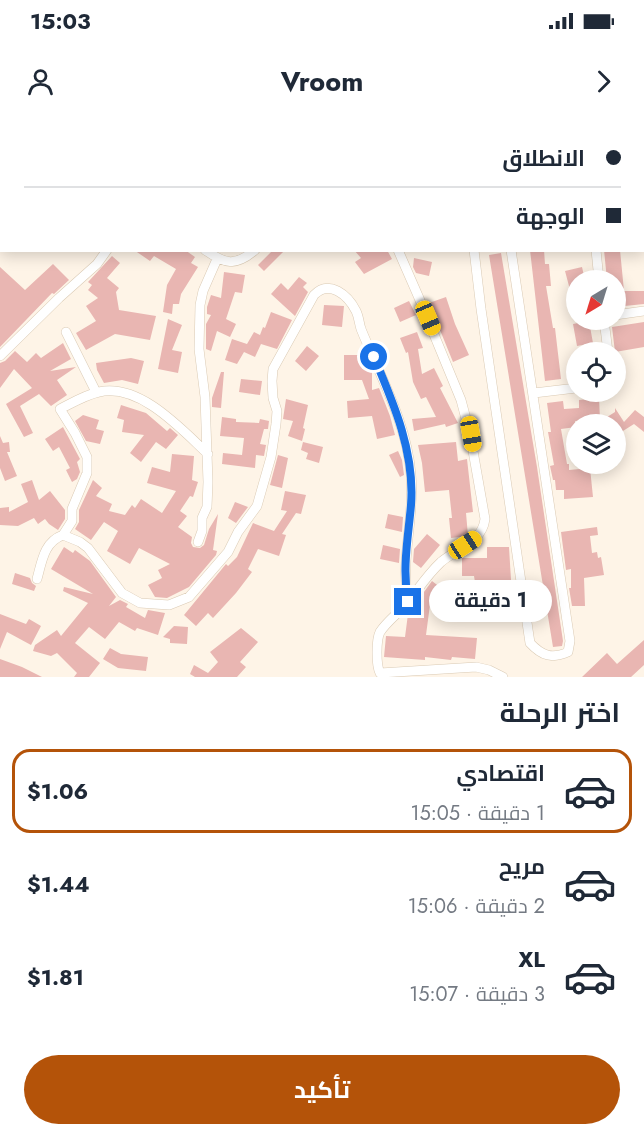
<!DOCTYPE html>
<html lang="ar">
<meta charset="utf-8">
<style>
body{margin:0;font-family:Jost,Cairo,sans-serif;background:#f2f2f3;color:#1f2937;direction:rtl;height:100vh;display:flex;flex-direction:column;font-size:22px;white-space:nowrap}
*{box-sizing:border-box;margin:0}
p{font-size:20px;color:#747a83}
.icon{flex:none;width:33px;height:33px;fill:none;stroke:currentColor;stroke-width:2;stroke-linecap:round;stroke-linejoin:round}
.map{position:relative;height:557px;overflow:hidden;direction:ltr}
.drawer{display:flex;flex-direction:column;background:#fff;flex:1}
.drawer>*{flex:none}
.hud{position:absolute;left:0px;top:0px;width:645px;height:132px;box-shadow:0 3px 15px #0003;direction:rtl;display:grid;align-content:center;height:132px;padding:0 24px;background:#fff}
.needle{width:39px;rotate:218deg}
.controls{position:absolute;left:566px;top:150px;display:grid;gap:12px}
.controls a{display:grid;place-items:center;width:60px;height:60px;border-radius:50%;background:#fff;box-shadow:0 3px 15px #0003;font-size:30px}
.end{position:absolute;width:27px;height:27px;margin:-14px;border:8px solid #1a73e8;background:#fff;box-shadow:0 0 0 3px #fff}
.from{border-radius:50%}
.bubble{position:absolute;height:42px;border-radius:21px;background:#fff;box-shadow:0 3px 15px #0003;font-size:20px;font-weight:700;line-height:42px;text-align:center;direction:rtl}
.car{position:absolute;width:18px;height:36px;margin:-18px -9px;border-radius:8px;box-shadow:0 0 4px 2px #0007;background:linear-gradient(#f5c518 24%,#345 0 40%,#f5c518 0 76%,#345 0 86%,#f5c518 0)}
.hud b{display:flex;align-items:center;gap:21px;height:57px;font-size:22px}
.hud b+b{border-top:2px solid #e0e1e3}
.hud i{width:15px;height:15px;background:#1f2937}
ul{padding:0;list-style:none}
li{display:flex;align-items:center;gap:18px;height:84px;margin:0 12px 9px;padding:0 12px;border:3px solid transparent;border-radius:18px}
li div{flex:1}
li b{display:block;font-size:22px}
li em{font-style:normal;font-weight:700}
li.selected{border-color:#b45309}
li>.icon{width:54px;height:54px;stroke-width:1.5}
h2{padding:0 24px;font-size:27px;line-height:72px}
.button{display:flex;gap:12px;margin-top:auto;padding:12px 24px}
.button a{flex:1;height:69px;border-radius:36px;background:#b45309;color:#fff;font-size:24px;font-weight:700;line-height:69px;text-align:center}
.status{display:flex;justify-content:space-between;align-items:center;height:42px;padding:0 30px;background:#fff;direction:ltr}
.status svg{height:16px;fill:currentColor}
header{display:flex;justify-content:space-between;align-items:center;height:78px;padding:0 24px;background:#fff;font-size:27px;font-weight:700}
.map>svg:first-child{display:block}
.building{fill:#e9b6b2}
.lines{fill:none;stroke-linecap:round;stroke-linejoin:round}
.street-casing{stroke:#dacab4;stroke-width:10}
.secondary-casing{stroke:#dacab4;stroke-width:14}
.street{stroke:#fff;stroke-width:9}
.secondary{stroke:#fff;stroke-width:12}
.route{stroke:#1a73e8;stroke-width:8}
</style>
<div class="status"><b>15:03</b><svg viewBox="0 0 49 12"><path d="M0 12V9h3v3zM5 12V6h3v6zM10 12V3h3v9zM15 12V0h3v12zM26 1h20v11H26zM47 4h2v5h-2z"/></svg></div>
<header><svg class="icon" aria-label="forward" viewBox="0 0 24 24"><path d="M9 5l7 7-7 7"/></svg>Vroom<svg class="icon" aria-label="person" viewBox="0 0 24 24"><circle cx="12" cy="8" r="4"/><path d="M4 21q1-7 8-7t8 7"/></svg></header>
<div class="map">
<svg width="644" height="557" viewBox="0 0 644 557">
<rect width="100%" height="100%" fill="#fef4e7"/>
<path class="building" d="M134 130H185L195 137 191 143 198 147 181 174 179 184H173L172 194 163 192 167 165 176 149 154 136 150 141Z
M273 130H285L264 151 258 145Z
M354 130H387L392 139 364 154 355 142 361 138Z
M530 130H544L545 144H549L551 166H546L553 208H555L561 259 545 261Z
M604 130H620L624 171H644V184L615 187V160H607Z
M501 133 537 347 563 521 562 526 553 527 489 135Z
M112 136 120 143 107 158 119 168 116 172 119 190 156 196 150 220 115 214 86 230 76 213 96 201 86 186 98 178 88 170 92 165 88 162Z
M414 138 432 142 429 156 416 153 413 147Z
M53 144 69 160 54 174 52 173 0 227V147L25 170Z
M582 147 585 160H576V180L573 181 565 151Z
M224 152 245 155 242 173 235 172 226 199 236 204 230 217 217 211 211 231 206 229V204L211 195 207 194V187L211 175 221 178Z
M299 157 307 163 303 167 308 172 295 196 271 174 281 163 288 170Z
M446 177 455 204 469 235 453 242 429 183Z
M409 181 416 195 400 202 394 188Z
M324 185 344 186 342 207 322 205Z
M271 192 292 200 277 229 261 224 255 237 244 232 237 244 225 240 232 219 247 224 254 212 260 215 263 207 265 208Z
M168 199 182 205 172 230 182 232 178 253 158 249Z
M589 201 593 223 577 226 573 204Z
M644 202V227L615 232 612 207Z
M417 212 423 228 418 229 422 254 434 248 443 266 440 268 458 303 446 307 445 304 414 311 412 299 436 297 426 277 421 279 413 262 408 232 406 233 400 218Z
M63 223 71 239 50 251 76 247 57 260 67 275 51 286 39 274 20 286 33 313 24 317 6 284 32 268 14 249 0 268V243L5 241 15 231 27 242 36 233 41 238Z
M307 226 319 236 306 251 295 241Z
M344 235H361L360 243H368L372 252V270L379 268 390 296 395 315 377 319 372 296 348 298 347 281 369 279 362 260H344Z
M131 238 144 241 138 264 122 260 104 263 97 250 96 243Z
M221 252H224L221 288 212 287V278Z
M241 259 262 261 260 275 239 272Z
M599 278 600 299 575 301 576 307 561 309 567 344H569V350L590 348 593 377 564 379V370H556L555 360H553L550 346 554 345 548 312H551L547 283 563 281 564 289 579 288V280Z
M286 279 308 285 303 308 305 309 302 321 288 316 293 301 283 299Z
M121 285 146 293 167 311 170 308 178 315 166 329 156 322 141 342 130 333 144 315 122 312 124 300 117 298Z
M615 288 624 302 635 290 644 297V312L634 304 615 316V304H596L615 292Z
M83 295 99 300 96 309 104 311 100 324 86 321 75 301Z
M222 297 236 299V302L259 303 260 299 269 301 268 309H264L260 324 266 325 264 336 256 335 255 348 222 344 223 333 242 335 244 318 220 316Z
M63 307 80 339 77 342 80 352 77 359 72 362 66 350 70 348 59 327 53 331 45 319Z
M0 316 3 323 9 322 10 332H7L17 356 5 361 0 348Z
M303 322 323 327 319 343 306 339 308 333 301 330Z
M456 322 458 341 467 339 473 392 466 393 468 416 451 418 449 398H452L449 370 425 372 422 343 418 325Z
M398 331 402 340 404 355 400 357 389 335Z
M172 334 194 336 192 360 198 362 193 377 190 376 180 391 187 396 178 407 192 417 191 423 193 427 200 428 204 425 209 409 218 394 213 430 217 431 216 435 189 467 167 478 155 477 148 465 162 458 158 450 170 444 139 428 130 444 107 431 118 411 104 402 91 420 75 409 79 402V390L93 360 102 368 96 376 112 384 109 391 125 395 132 385 135 388 141 379 162 393 176 371 147 363 152 347 170 352Z
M278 335 288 338 282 368 270 365Z
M32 360 39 380 50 371 65 390V399L58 410 49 404 45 399 38 404 34 398 18 406 0 405V388L9 387V392L28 382 21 364Z
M285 371 306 375 301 394 296 393 282 414 286 415 279 436 258 429 248 449 252 452 236 473 213 498 208 493 196 506 184 495 226 444 228 446 237 437 253 403 274 411 287 391 281 390Z
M235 382 248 387 236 403 228 398Z
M388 394 403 397 402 412 385 408Z
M597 407 598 415 590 416 592 433 597 432 598 438 601 437 604 455 584 458 585 486H572L569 468H571V449L566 450 561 412Z
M427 414 440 425 421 448 413 442 414 429Z
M383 425 400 429 399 443 380 439Z
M64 427 73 433 75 430 90 441 116 477 109 486 120 480 128 484 126 487 145 498 148 490 165 493 158 515 137 508 135 511 119 502 105 519 89 507 75 523 100 543 89 557H74L77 553 57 533 51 536 33 531 35 525 57 510 61 516 88 483 63 471 64 467 93 474 51 449Z
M487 427H509L511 460H497L500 483 479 487 474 456H462V438H487Z
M15 453 30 458 32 463 36 466 34 471 12 464Z
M432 461 445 471 437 481 431 477 426 515 477 518 475 539 452 537 451 540 425 537V540L384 537 386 516 405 517 408 494 410 495 413 487Z
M0 494 26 504 29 499 41 506 31 525 7 512 0 529Z
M174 506 188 507 187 524 170 523V519L163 517Z
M241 508 258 522 240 542 246 547 237 557H195L190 554 194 545 208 553 218 542 210 532Z
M644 520V545L631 557H582L607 533 617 544Z
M110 528 121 534 148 537 146 551 118 548 103 539Z
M0 539 22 547 42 557H0Z"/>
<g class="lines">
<defs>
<path id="street" d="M43 0V2
M185 0 186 1
M110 2V0
M347 2V0
M598 2V0
M0 107 2 106
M205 130C225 144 235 147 255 130
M398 130 419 178 461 280 470 314 485 399C482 423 457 428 441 442 428 454 419 468 408 482 400 492 387 501 380 512 376 520 376 545 380 553L476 547 489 550 503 557
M474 130 481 189 530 523C542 536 552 539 568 532L570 521 511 130
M596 130 599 160
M615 195 644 191
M604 200 608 232
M66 212 96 272
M0 236 59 178 97 144 107 130
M534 273 576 268
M63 415 72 401V389L87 353V337L75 313 60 289C72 283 85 275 99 272 140 263 181 309 208 334
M198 422 202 411V398L207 387 208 362 205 277 199 229 200 185 203 171 217 139
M37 459C42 441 44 422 63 415L80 422 88 428 122 473 140 483 169 485 189 477 228 432 238 412 257 386 271 337 276 304 277 291 273 278 272 261 273 249 314 175C329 159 348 175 356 191 359 197 359 203 361 209 380 256 407 303 411 355 415 399 400 437 408 482"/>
<path id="secondary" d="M379 0 384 2"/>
</defs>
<use href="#street" class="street-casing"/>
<use href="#secondary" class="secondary-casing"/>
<use href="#street" class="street"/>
<use href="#secondary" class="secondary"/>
</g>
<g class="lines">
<path class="route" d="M374 237C394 284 415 333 411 385 408 419 402 448 408 482"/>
</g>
</svg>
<div class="controls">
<a><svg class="needle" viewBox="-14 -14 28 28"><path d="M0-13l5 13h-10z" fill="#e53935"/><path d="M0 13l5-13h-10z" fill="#747a83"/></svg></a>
<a><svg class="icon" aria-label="locate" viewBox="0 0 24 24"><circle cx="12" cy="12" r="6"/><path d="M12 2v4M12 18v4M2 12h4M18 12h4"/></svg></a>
<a><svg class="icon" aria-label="layers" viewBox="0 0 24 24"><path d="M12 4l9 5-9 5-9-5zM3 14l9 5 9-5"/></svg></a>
</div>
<i class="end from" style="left:374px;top:237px"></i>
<i class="end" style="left:408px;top:482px"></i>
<div class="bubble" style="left:429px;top:460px;width:123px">1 دقيقة</div>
<i class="car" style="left:428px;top:198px;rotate:157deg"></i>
<i class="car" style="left:471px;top:314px;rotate:170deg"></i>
<i class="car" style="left:465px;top:425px;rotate:57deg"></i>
<div class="hud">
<b><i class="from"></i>الانطلاق</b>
<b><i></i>الوجهة</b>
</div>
</div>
<section class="drawer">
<h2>اختر الرحلة</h2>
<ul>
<li class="selected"><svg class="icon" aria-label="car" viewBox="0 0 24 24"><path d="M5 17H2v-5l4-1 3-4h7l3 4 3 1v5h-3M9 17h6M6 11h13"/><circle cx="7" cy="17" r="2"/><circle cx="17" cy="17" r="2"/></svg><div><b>اقتصادي</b><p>1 دقيقة · 15:05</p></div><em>$1.06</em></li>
<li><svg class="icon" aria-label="car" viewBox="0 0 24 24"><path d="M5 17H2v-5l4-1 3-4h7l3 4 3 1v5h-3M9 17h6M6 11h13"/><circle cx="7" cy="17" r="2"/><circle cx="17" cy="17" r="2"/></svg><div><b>مريح</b><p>2 دقيقة · 15:06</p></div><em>$1.44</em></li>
<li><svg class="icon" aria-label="car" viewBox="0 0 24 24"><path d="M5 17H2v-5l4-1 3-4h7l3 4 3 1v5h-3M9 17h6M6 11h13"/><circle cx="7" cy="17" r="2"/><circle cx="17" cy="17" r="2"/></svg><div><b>XL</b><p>3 دقيقة · 15:07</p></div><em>$1.81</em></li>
</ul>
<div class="button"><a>تأكيد</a></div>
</section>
